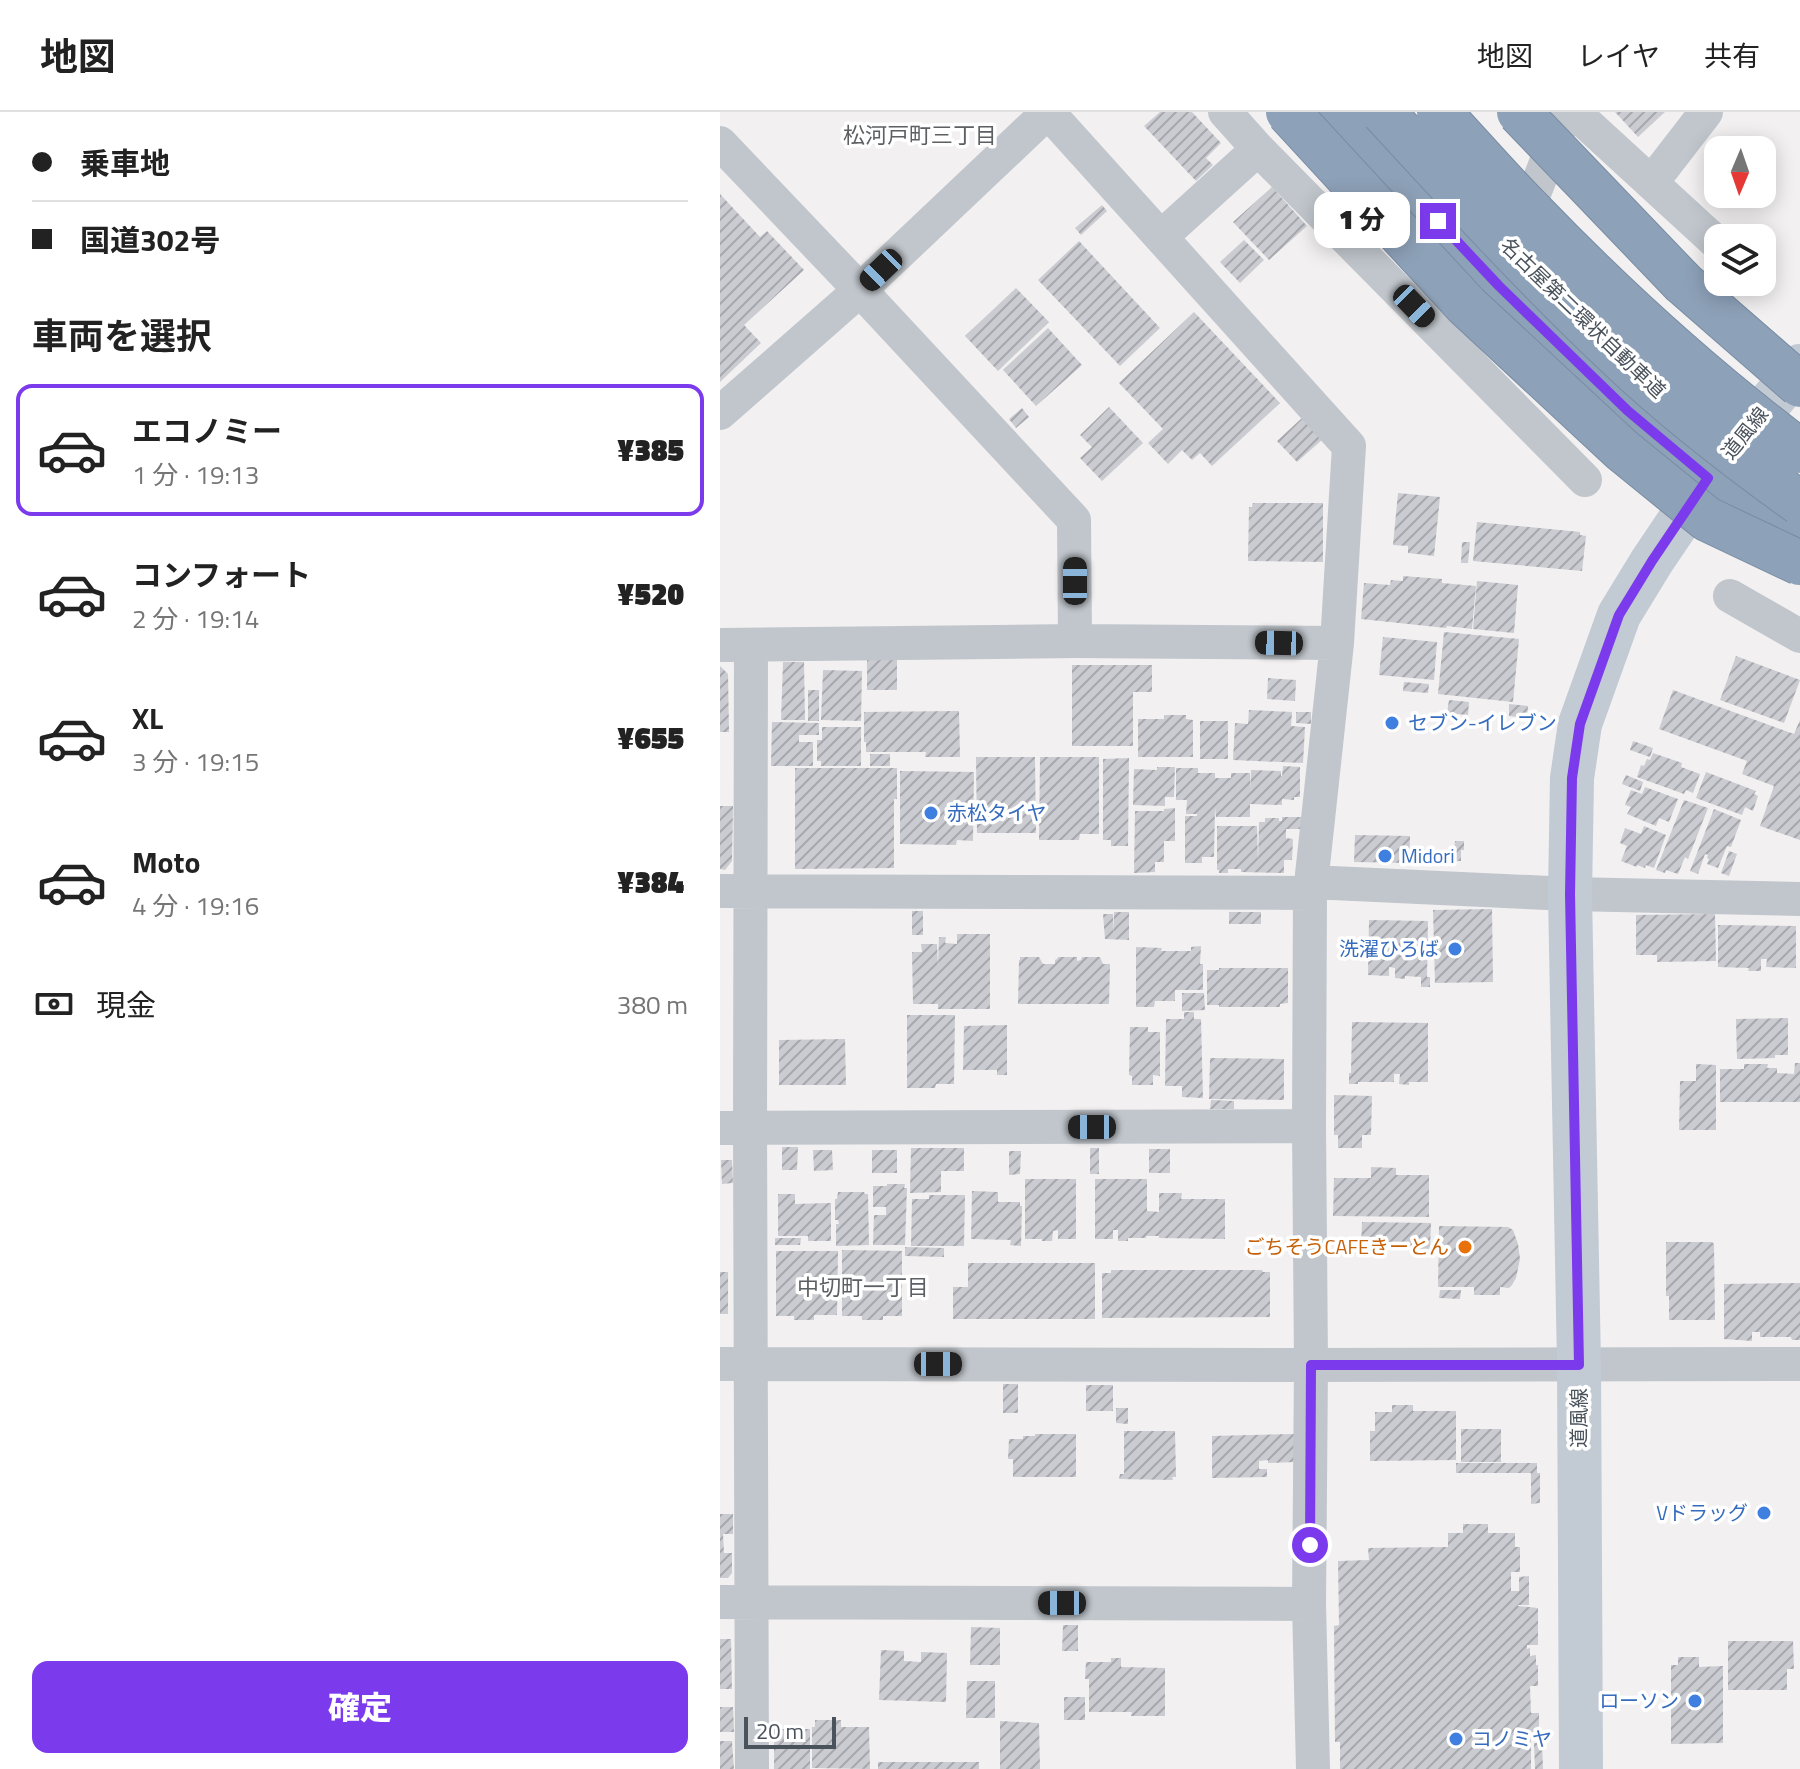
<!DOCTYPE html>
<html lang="ja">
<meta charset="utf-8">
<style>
body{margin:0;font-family:"Titillium Web","Noto Sans JP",sans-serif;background:#f2f2f2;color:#222;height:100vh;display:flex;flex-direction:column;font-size:30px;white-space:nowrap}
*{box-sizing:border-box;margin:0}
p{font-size:26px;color:#767676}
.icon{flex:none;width:44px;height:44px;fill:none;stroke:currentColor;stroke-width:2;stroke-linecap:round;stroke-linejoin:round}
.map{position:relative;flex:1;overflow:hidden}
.drawer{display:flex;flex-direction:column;background:#fff;width:720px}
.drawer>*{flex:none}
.banner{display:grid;align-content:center;height:176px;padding:0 32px;background:#fff}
.needle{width:52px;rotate:182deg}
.fabs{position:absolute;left:984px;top:24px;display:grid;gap:16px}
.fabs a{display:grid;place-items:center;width:72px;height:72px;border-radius:16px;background:#fff;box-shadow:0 4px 20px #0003;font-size:40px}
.scale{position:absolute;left:24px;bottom:20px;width:92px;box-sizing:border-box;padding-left:8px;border:4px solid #4a525b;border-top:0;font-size:22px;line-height:28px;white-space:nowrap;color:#4a525b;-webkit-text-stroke:6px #fff;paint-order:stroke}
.end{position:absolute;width:36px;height:36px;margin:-18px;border:10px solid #7c3aed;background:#fff;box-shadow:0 0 0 4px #fff}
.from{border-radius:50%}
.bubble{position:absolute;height:56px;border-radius:16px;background:#fff;box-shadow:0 4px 20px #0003;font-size:26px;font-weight:800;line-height:56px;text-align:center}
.car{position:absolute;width:24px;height:48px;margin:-24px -12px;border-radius:10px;box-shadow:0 0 6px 2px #0007;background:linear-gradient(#222 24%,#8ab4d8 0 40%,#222 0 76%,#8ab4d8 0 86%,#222 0)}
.banner b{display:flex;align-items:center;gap:28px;height:76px;font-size:30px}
.banner b+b{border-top:2px solid #e0e0e0}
.banner i{width:20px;height:20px;background:#222}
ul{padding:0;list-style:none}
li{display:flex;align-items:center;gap:24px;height:132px;margin:0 16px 12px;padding:0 16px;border:4px solid transparent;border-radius:16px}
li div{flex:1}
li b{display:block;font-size:30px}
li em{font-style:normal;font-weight:800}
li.on{border-color:#7c3aed}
li>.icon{width:72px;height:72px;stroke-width:1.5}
h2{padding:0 32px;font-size:36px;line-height:96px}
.pay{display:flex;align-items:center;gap:20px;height:88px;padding:0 32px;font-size:30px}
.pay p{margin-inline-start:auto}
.button{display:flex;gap:16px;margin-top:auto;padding:16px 32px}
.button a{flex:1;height:92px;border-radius:16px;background:#7c3aed;color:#fff;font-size:32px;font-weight:800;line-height:92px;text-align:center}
header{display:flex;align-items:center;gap:48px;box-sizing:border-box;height:112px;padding:0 40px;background:#fff;border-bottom:2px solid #e0e0e0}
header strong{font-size:38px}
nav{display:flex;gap:44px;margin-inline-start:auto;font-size:28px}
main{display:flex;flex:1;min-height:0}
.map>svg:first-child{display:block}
.building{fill:url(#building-hatch)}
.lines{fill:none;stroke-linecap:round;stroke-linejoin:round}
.highway-casing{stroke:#788ca4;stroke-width:46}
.street{stroke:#c0c6cc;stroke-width:34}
.secondary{stroke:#c2cad4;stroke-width:44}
.highway{stroke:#8da1b8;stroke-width:44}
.highway-bridge-casing{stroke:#788ca4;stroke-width:46;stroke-linecap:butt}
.highway-bridge{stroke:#8da1b8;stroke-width:44}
.route{stroke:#7c3aed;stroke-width:10}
.shop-dot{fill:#3f7fe0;stroke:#fff;stroke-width:3}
.food-dot{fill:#e8710a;stroke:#fff;stroke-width:3}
.labels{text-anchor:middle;stroke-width:7;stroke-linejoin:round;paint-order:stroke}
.street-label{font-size:20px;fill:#4a525b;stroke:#fff}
.shop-label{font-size:20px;fill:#366cbe;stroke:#fff;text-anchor:start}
.food-label{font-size:20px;fill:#c56008;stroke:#fff;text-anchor:end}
.neighbourhood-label{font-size:22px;fill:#5d6063;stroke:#fff}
</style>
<header>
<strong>地図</strong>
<nav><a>地図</a><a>レイヤ</a><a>共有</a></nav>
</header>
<main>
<section class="drawer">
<div class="banner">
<b><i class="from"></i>乗車地</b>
<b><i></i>国道302号</b>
</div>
<h2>車両を選択</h2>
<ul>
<li class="on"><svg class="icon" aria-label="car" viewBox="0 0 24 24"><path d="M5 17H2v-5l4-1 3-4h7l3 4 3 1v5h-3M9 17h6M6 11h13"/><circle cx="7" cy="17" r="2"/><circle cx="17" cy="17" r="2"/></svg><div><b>エコノミー</b><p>1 分 · 19:13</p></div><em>¥385</em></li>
<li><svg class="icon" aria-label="car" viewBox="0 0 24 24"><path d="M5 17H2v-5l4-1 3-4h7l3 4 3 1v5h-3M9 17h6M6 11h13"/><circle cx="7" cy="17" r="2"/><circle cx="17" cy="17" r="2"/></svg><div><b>コンフォート</b><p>2 分 · 19:14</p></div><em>¥520</em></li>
<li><svg class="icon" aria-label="car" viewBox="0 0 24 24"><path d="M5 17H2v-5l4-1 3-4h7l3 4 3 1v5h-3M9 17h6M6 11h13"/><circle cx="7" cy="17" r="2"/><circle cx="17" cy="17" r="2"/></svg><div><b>XL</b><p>3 分 · 19:15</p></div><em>¥655</em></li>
<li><svg class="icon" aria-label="car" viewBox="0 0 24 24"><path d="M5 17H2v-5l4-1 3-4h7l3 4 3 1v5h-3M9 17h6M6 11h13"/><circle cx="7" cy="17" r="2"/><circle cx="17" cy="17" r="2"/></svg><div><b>Moto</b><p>4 分 · 19:16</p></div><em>¥384</em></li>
</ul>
<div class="pay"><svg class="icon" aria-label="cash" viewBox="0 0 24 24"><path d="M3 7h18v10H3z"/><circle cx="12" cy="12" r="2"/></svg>現金<p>380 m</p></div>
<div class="button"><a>確定</a></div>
</section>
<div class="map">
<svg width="1080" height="1657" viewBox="0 0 1080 1657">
<defs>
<pattern id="building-hatch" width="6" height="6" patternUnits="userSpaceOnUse" patternTransform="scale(2)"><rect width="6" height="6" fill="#cbccd1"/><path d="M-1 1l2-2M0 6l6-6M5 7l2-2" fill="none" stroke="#a7a8ad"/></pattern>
</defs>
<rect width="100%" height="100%" fill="#f2f0f0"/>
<path class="building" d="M440 0H472L501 31 486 46 493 53 476 69 424 14Z
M895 0H945L918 25Z
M552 75 587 114 549 148 513 110Z
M0 82 40 125 47 119 84 158 24 213 41 231 0 270Z
M382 93 387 99 361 123 355 116Z
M524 128 544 148 520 171 500 150Z
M359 129 440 216 400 254 318 168Z
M296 176 329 210 278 259 245 224Z
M474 200 560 291 492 354 480 341 472 348 462 338 448 352 428 331 443 317 399 271Z
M328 216 362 253 316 294 283 258Z
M389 295 423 331 382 369 360 346 372 335 360 323Z
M302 296 309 305 296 316 289 307Z
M583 305 603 327 577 350 557 329Z
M678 381 720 385 714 444 688 441V434L673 433Z
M533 391H603V450L528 449 529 395H532Z
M757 410 860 420V423L866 424 862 459 753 449Z
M742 430H750L748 451H741Z
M683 464 722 467V471L756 474 752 517 727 514 726 516 641 507 644 471 670 473 671 468 683 469Z
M757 469 798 473 794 521 753 517Z
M724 520 799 527 793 590 718 582Z
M663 525 717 530 714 568 659 563Z
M1016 544 1080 568 1064 611 1000 588Z
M147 548H177V578H147Z
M63 550H84L85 608H61Z
M352 553H432V580H413V634H352Z
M0 554 8 562 9 620H0Z
M103 558 142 559 141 609 101 608Z
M548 566 576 568 575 589 547 587Z
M684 570 709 572 708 581 683 579Z
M88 578H99V609H88Z
M953 578 1074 622 1080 608V728L1040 714 1054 674 1022 662 1027 649 939 617Z
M729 588 749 590 748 603 727 601Z
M789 592 808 594 807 606 789 604Z
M529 598 572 600 571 614 585 615 583 651 513 648 515 611 528 612Z
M239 599 240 645H205L206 640H146V630H144V600Z
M576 600H591V612L576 611Z
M444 603H466V607L473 608V645H418V607H444Z
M480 609H508V647H480Z
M52 610 99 611V623H79V630H93V654H51Z
M102 615H141V654H101V649H97V628H102Z
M913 629 933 636 930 645 910 638Z
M933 641 962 651 961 655 980 662 973 681 966 678 964 682 917 665 921 653 924 654 927 647 930 648Z
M150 642H170V654H150Z
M256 645H315L316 721H257Z
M320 645H379V722H360L359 728H319Z
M409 646 408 734H391V728H383V647Z
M563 654 580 655V685H574V688L562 687V693L530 692V705H496L495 696 494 745H482V751H465V704H477V702H466L467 688H456V656H478V661H495V666H511V661H530L531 677V658L561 659V664H562Z
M437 655H455L454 685H445V694L413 693 414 657 437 658Z
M75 656H177V687H174V756L75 757Z
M180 659 254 660 253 729 237 728 236 733 180 732Z
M986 660 1036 679 1034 682 1038 684 1033 699 1025 695 1022 703 976 686Z
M906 663 923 670 920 679 902 672Z
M925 675 958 687 949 710 939 706 936 714 907 702 911 695 905 693 911 678 922 682Z
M964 688 988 696 968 747 965 745 958 762 946 758 945 761 936 758Z
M0 694H13L12 749 5 758 0 757Z
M455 696V729H444V750H435V760L414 761 415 699H444V697Z
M994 697 1021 708 1011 735 1007 734 998 756 987 752 989 747 987 746 988 743 985 742 978 762 970 759Z
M562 705H583V717H566V726L573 727 572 748H564V761L521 760V757H508V761H499V758H497V714H537L538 750 539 710H545V706H559V709H562Z
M924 714 946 723 934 756 926 753 925 756 917 753V755L901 749 907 734 900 731 905 716 921 722Z
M635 723 690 724 689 751 634 750Z
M735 729H744V738H741V749H733Z
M1009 739 1017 742 1009 764 1001 761Z
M772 797 773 870 715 871 713 798Z
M192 799H203V823H192Z
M394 800H409V828L385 827 383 802H393L394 823Z
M509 800H541V812H509Z
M995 802 996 849 937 850V843H916V803Z
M649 808 708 809 707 865H710V875H701V865L685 864V867L675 866V856L669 855V864L648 863Z
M998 813 1076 814V856L1046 855 1047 847H1041V859H1028L1029 856 998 855Z
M237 822H270V897H218V892H193L192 840H202L201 832H217L218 854 219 825H226L225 831 237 832Z
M481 834 480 852H483V878H455V889H435L434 895H416V835L442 836 441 839H471V835Z
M300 845H319L323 852H335V848L337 847 338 845H357V849L361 848 362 845H380L383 852H390L389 892H298L299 848H300Z
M499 856H568V891L560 892V895H499V893H487V858H499Z
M462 881H484L485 898 462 899Z
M464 900H474V907H481L483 986 462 985V974H445L446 907H468H464Z
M187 903H235L234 972H216L215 976H187Z
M1068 906V943H1055V946L1017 947 1016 907Z
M632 910 708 911V970H689V973L679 972 680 962H674V970H638V972H629V961H631Z
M287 913V963H277V958H243L244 914Z
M410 915H428V920H440V964L433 963V973H412V964L409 963Z
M125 927 126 973H59V928Z
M490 946 564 947V988L489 987Z
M1075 951H1080V990H1000V957H1024V952H1048L1047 956H1057V961L1074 962Z
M976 952 996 953V1018H959L960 969H976Z
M614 983 652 984 651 1023H642V1036H618V1023H614Z
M491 988 514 989V997H490Z
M62 1035H78L77 1058H62Z
M191 1036H244V1059H221V1080L190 1081Z
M370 1036H379V1062H370Z
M429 1037H450V1061H429Z
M93 1038H112L113 1058 94 1059Z
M152 1038H177V1061H152Z
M289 1039H301L300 1062 289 1063Z
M1 1048H12L13 1071 2 1072Z
M651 1055 676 1056V1063H709V1105L613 1104 614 1066H651Z
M305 1067H356V1127H338V1118L333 1119 332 1129H322V1127H305Z
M375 1067H427V1099L439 1100V1081H462L461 1087H505V1127L439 1126V1124H426V1126H408V1129H398V1118H393V1127H375Z
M167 1072H185L184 1076H187L185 1133H153L154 1103H166V1095H153V1074H167Z
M252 1079 278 1080V1090H300V1094H302L301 1134 290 1133 291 1128 251 1127Z
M118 1080H144L145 1082H148L149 1133 116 1134V1112H119L118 1108H115V1087H117Z
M58 1082H75V1092L111 1091V1129H88V1124H58Z
M209 1083H245L244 1134H191L192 1087H209Z
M642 1110 711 1111 710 1137 641 1135Z
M719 1114 788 1115 793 1118 798 1132 800 1147 796 1166 792 1173 789 1176 780 1175V1183H754V1175H718Z
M55 1126H81L80 1133H55Z
M946 1130H992L994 1132 995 1208H949V1184H946Z
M185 1135 224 1136V1145L185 1144Z
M122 1138 182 1139V1204H163V1208H142V1204H122Z
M56 1139H118L117 1203H94V1208H74V1204H56Z
M248 1151H375V1207H233V1175H248Z
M391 1158H542L543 1160H550V1205L382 1206V1161H391Z
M0 1160H8V1202H0Z
M1080 1171V1228H1072L1071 1225H1040V1220H1032V1229L1004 1227V1172Z
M720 1178H741L740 1187 719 1186Z
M283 1272H298V1301H283Z
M366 1273H393V1299H366Z
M672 1293H693V1299H736V1348L650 1349V1319H655V1300H672Z
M396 1296H408V1312L396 1311Z
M741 1317H781V1350H741Z
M404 1319H455L456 1365H452L453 1368 399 1367 400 1362H404Z
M315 1322H356V1365H293V1347H288L289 1327H303V1324H315Z
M575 1322V1350L548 1351V1348L539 1349V1357H547V1365L492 1366V1324Z
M736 1351H817V1361H820V1391L811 1392V1361H736Z
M0 1402H13V1422H3L4 1441H12V1461L8 1466H0Z
M743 1412H768V1421H795V1435H800V1460H791V1479H799V1465L809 1464V1493H798V1494L818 1496V1533H807V1537L810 1536V1544L816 1543V1553H818V1574H810L811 1601H819V1623H811V1657H620V1630H615L614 1514 619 1513 618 1449 649 1448 648 1436 728 1435V1421H743Z
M343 1513H358V1539H342Z
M251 1515 280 1516V1553H250Z
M0 1527H11L12 1577H0Z
M1008 1529H1073L1074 1557H1067V1578H1008Z
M161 1538 184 1539V1549L201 1550V1540L227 1541 226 1590 159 1588Z
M958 1545H979V1555L1003 1554V1631L951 1632V1553H958Z
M391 1546H401V1555L445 1556V1604H411L412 1600H369V1567H365L366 1550H391Z
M247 1569H275V1606H246Z
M344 1585H365V1608H344Z
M0 1595H13L14 1620H0Z
M95 1608H121V1615H149L150 1657 92 1656V1615H95Z
M280 1609 319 1611 320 1657H280Z
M54 1617H90V1657H54Z
M0 1629H12L14 1657H0Z
M814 1631H822L823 1657H815Z
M158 1650H259V1657H158Z"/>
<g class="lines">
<defs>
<path id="highway" d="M616 0C760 154 902 317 1080 434"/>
</defs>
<use href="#highway" class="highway-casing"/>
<path class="street" d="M328 0 629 334 617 531 590 781 589 1014 591 1253 589 1492 593 1657
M505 0 538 37 865 368
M854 0 998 132
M0 31 140 178 354 408 355 529
M942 57 986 0
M801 115 840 15
M441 125 538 37
M0 301 140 178 328 0
M1010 484 1080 524
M0 533 355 529 617 531
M31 533 30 1015 32 1657
M591 770 850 782 1080 787
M0 779 590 781
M0 1016 589 1014
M0 1252 591 1253 1080 1252
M0 1490 589 1492"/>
<path class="secondary" d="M861 1657 859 1253 850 782 852 666 860 612 899 503 932 449 988 366 1080 254"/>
<use href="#highway" class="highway"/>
<defs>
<path id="highway-bridge" d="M568 0 746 193 902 338 987 407 1080 451
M663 0C740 84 817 168 900 246 956 299 1017 346 1080 391
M719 0C750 33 779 67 811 99 894 185 984 267 1080 339
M799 0 963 171 1080 273"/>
</defs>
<use href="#highway-bridge" class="highway-bridge-casing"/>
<use href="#highway-bridge" class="highway-bridge"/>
</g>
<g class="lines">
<path class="route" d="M590 1433 591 1253H859L850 782 852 666 860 612 899 503 932 449 988 366 908 299 779 174 718 109"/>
</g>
<g class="shop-dot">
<circle cx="672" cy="611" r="8"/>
<circle cx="211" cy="701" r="8"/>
<circle cx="665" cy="744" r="8"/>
<circle cx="735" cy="837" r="8"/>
<circle cx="1044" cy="1401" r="8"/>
<circle cx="975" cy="1589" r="8"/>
<circle cx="736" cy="1627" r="8"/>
</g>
<circle class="food-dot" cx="745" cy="1135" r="8"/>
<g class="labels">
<g class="street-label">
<text transform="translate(863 206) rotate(44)" y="7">名古屋第二環状自動車道</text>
<text transform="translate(1025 321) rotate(-51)" y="7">道風線</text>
<text transform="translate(859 1306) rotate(-90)" y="7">道風線</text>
</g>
<g class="shop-label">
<text x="688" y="618">セブン-イレブン</text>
<text x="227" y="708">赤松タイヤ</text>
<text x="681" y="751">Midori</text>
<text x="719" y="844" text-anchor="end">洗濯ひろば</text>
<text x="1028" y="1408" text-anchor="end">Vドラッグ</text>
<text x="959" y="1596" text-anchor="end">ローソン</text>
<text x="752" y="1634">コノミヤ</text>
</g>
<g class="food-label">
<text x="729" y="1142">ごちそうCAFEきーとん</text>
</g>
<g class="neighbourhood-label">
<text x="200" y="31">松河戸町三丁目</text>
<text x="143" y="1183">中切町一丁目</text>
</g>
</g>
</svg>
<div class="fabs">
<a><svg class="needle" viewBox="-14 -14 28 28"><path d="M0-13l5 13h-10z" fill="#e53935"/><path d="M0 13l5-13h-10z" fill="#767676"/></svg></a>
<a><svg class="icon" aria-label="layers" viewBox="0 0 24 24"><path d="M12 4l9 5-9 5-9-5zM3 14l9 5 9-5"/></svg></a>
</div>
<div class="scale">20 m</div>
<i class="end from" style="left:590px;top:1433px"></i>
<i class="end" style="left:718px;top:109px"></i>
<div class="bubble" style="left:594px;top:80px;width:96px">1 分</div>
<i class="car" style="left:161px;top:158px;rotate:226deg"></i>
<i class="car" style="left:694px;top:194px;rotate:136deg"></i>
<i class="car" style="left:355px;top:469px;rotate:0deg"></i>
<i class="car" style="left:559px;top:531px;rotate:271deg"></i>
<i class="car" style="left:372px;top:1015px;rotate:270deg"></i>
<i class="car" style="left:218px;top:1252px;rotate:90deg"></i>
<i class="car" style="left:342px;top:1491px;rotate:270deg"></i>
</div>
</main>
